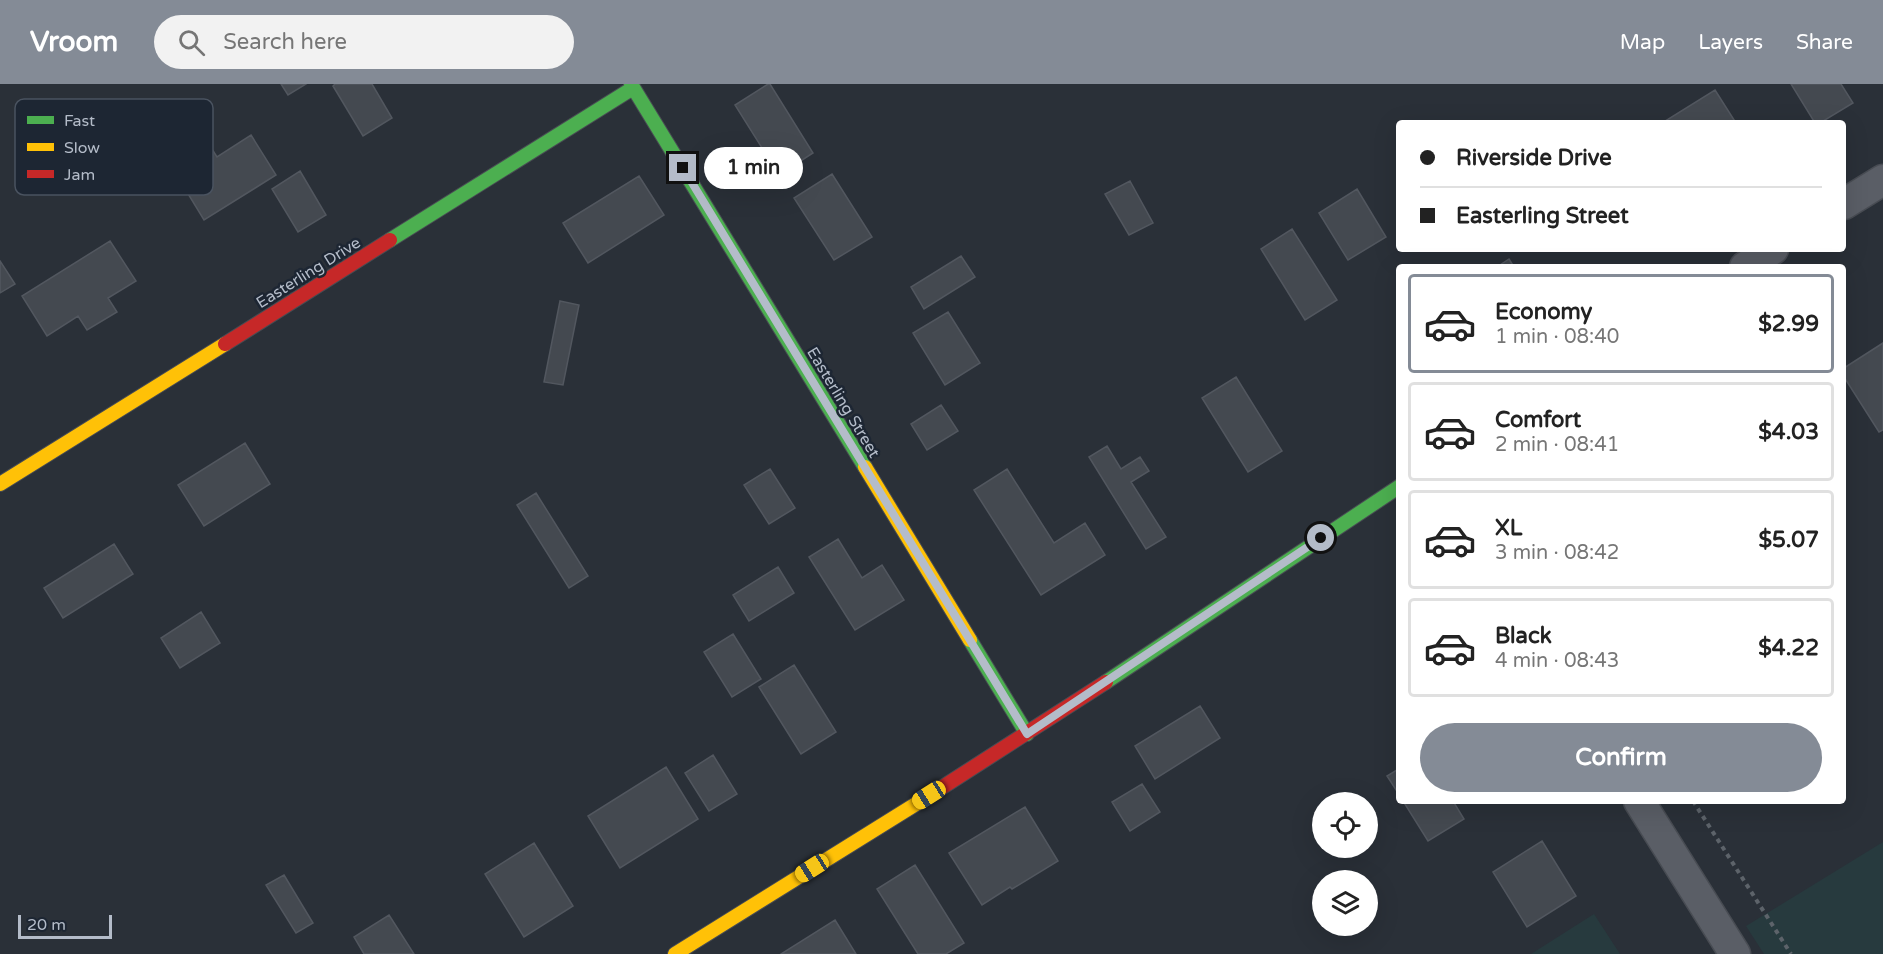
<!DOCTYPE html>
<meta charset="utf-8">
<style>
body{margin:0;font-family:"Varela Round",sans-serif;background:#f2f2f2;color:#222;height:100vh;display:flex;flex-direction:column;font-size:22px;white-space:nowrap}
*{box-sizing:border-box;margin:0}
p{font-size:20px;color:#767676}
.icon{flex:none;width:33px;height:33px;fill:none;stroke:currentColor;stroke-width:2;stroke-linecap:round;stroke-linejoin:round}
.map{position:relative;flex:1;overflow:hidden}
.side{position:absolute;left:1396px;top:180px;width:450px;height:540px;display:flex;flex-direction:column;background:#fff;border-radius:6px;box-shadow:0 6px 24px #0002}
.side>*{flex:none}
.guide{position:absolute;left:1396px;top:36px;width:450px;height:132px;border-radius:6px;box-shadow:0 6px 24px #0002;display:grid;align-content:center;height:132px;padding:0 24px;background:#fff}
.controls{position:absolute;left:1312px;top:708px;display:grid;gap:12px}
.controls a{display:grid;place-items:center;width:66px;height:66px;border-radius:50%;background:#fff;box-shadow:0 6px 24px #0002;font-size:30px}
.scale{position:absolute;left:18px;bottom:15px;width:94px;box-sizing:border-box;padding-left:6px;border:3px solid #b4bcc9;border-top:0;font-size:16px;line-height:21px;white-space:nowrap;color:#b4bcc9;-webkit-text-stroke:4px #1d2633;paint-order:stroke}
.end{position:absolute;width:27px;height:27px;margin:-14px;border:8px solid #b4bcc9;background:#111;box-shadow:0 0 0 3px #111}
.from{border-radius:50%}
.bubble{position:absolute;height:42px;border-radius:21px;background:#fff;box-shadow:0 6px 24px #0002;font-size:20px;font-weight:800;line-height:42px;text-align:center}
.car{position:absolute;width:18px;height:36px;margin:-18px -9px;border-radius:8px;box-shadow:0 0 4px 2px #0007;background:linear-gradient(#f5c518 24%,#345 0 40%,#f5c518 0 76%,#345 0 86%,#f5c518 0)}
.guide b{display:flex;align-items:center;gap:21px;height:57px;font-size:22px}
.guide b+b{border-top:2px solid #e0e0e0}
.guide i{width:15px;height:15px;background:#222}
ul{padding:10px 0 0;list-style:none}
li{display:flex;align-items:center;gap:18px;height:99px;margin:0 12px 9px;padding:0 12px;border:3px solid #e0e0e0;border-radius:6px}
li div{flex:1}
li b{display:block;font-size:22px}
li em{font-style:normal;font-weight:800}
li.on{border-color:#848b96}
li>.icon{width:54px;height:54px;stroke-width:1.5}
.action{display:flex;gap:12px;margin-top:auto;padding:12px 24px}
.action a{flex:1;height:69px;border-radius:36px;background:#848b96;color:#fff;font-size:24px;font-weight:800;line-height:69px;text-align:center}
header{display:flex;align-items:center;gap:36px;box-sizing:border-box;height:84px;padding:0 30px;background:#848b96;color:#fff}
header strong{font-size:28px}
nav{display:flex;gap:33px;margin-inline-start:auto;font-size:21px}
.search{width:420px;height:54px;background:#f2f2f2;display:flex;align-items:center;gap:15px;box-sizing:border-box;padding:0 21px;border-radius:33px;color:#767676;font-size:22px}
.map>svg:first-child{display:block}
.green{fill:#273a3e}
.building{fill:#444950;stroke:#52575f;stroke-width:1.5}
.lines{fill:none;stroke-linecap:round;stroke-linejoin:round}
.street-casing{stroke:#484c53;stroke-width:33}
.fast-casing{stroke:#484c53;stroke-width:16}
.slow-casing{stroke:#484c53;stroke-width:16}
.jam-casing{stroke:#484c53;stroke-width:16}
.path{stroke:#5d636a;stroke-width:4;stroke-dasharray:4.5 4.5;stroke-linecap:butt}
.street{stroke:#5a5e66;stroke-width:30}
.fast{stroke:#4caf50;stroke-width:14}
.slow{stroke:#ffc107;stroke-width:14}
.jam{stroke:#c62828;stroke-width:14}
.route{stroke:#b4bcc9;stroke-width:8}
.labels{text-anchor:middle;stroke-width:5;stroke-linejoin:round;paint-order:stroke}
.street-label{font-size:16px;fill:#b4bcc9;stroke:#1d2633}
.key{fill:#1d2633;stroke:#4a5360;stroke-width:1.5}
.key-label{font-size:16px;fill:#b4bcc9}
</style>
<header>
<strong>Vroom</strong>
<div class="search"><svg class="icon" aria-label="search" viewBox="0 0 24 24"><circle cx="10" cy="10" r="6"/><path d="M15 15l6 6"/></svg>Search here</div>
<nav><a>Map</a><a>Layers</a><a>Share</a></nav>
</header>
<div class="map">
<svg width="1883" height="870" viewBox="0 0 1883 870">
<rect width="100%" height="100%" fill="#2a3038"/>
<path class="green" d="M1883 758V870H1764L1746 842Z
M1594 830 1620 870H1531Z"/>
<path class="building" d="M281 0H306L288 11Z
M335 0H372L392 34 363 52 333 2Z
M768 0H770L813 69 779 91 735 21Z
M1791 0H1841L1853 19 1820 39H1815Z
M1715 6 1736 39H1662Z
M251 51 276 91 204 136 168 77 205 54 217 73Z
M300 87 326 131 298 148 272 105Z
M832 90 872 153 834 176 794 114Z
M639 92 664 131 588 179 563 139Z
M1130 97 1153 139 1129 151 1105 110Z
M1357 105 1386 153 1348 176 1319 129Z
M1292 145 1337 216 1305 236 1261 165Z
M110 157 136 197 108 214 117 228 87 246 78 232 47 252 22 212Z
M961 172 975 193 924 225 911 203Z
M1509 175 1514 183H1497Z
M0 177 15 200 0 209Z
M560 217 579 221 563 301 544 298Z
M948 228 980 279 945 301 913 249Z
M1883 259V346L1879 348 1844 293V284Z
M1236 293 1282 367 1248 388 1202 314Z
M941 321 958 347 927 366 911 340Z
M245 359 270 400 204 442 178 401Z
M1107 362 1121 385 1140 373 1149 387 1131 398 1166 453 1146 465 1089 373Z
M770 385 795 424 769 440 744 401Z
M1007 385 1054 459 1085 439 1105 471 1041 511 974 406Z
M536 409 588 492 569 504 517 421Z
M838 455 862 494 882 481 904 516 855 546 809 473Z
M114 460 133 490 63 534 44 504Z
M778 483 794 509 749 537 733 511Z
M201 528 220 559 180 584 161 554Z
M733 550 761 595 732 613 704 568Z
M794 581 836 648 801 670 759 603Z
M1200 622 1220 654 1155 695 1135 662Z
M713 671 737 710 709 727 685 689Z
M666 683 698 735 620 784 588 732Z
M1400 684V712L1387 692Z
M1142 700 1160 728 1130 747 1112 718Z
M1403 717H1453L1464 735 1428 757Z
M1025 723 1058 777 1012 805 1010 803 982 821 949 769Z
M1542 757 1576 812 1527 843 1493 788Z
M534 759 573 822 524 853 485 790Z
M915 781 964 859 946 870H918L877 805Z
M284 791 313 839 296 849 266 801Z
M389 831 414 870H364L354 853Z
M835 836 856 870H781Z"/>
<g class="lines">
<defs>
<path id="street" d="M1844 120 1883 96
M1745 183 1773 165
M1639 717 1735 870"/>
<path id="fast" d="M631 0 865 383
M390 156 633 4
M970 556 1027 650
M1106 598 1400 402"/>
<path id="slow" d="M865 383 970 556
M0 400 225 260
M675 870 924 715"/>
<path id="jam" d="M225 260 390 156
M924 715 1106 598"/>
</defs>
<use href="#street" class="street-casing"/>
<use href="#fast" class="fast-casing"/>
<use href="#slow" class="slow-casing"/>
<use href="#jam" class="jam-casing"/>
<path class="path" d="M1693 717 1791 870"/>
<use href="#street" class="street"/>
<use href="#fast" class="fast"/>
<use href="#slow" class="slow"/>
<use href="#jam" class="jam"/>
</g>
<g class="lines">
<path class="route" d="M683 84 1027 650 1321 454"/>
</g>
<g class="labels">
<g class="street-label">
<text transform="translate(308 188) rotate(-32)" y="6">Easterling Drive</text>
<text transform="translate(844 318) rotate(59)" y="6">Easterling Street</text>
</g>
</g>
<rect x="15" y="15" width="198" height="96" rx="9" class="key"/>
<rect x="27" y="32" width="27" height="8" fill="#4caf50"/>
<rect x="27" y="59" width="27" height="8" fill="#ffc107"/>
<rect x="27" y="86" width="27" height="8" fill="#c62828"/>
<g class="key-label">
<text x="64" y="42">Fast</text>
<text x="64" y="69">Slow</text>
<text x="64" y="96">Jam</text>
</g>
</svg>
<div class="controls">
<a><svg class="icon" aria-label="locate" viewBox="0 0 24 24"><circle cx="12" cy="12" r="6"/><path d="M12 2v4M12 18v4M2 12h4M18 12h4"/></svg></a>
<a><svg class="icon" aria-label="layers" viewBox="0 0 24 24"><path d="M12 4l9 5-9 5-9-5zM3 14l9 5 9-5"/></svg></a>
</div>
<div class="scale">20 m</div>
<i class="end from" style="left:1321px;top:454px"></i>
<i class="end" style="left:683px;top:84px"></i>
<div class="bubble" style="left:704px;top:63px;width:99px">1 min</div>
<i class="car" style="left:929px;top:711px;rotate:238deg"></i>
<i class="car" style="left:812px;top:784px;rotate:238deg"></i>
<div class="guide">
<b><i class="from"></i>Riverside Drive</b>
<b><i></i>Easterling Street</b>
</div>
<section class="side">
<ul>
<li class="on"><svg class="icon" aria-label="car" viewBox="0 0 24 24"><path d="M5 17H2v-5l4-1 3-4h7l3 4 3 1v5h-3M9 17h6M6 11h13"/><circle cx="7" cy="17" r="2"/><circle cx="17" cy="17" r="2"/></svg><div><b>Economy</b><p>1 min · 08:40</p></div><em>$2.99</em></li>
<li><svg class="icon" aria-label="car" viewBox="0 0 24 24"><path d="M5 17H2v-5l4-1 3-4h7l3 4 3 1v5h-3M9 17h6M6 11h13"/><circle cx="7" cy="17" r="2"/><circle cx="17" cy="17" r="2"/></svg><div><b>Comfort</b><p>2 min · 08:41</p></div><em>$4.03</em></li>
<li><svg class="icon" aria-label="car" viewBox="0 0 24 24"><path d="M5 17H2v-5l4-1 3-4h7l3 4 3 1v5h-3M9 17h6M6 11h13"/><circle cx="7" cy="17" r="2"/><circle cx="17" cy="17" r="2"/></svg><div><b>XL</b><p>3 min · 08:42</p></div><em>$5.07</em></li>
<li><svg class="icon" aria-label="car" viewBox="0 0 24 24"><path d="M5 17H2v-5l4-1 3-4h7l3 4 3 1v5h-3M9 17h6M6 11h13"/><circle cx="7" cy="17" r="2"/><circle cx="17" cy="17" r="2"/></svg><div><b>Black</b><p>4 min · 08:43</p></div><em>$4.22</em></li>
</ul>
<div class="action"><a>Confirm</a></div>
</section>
</div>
